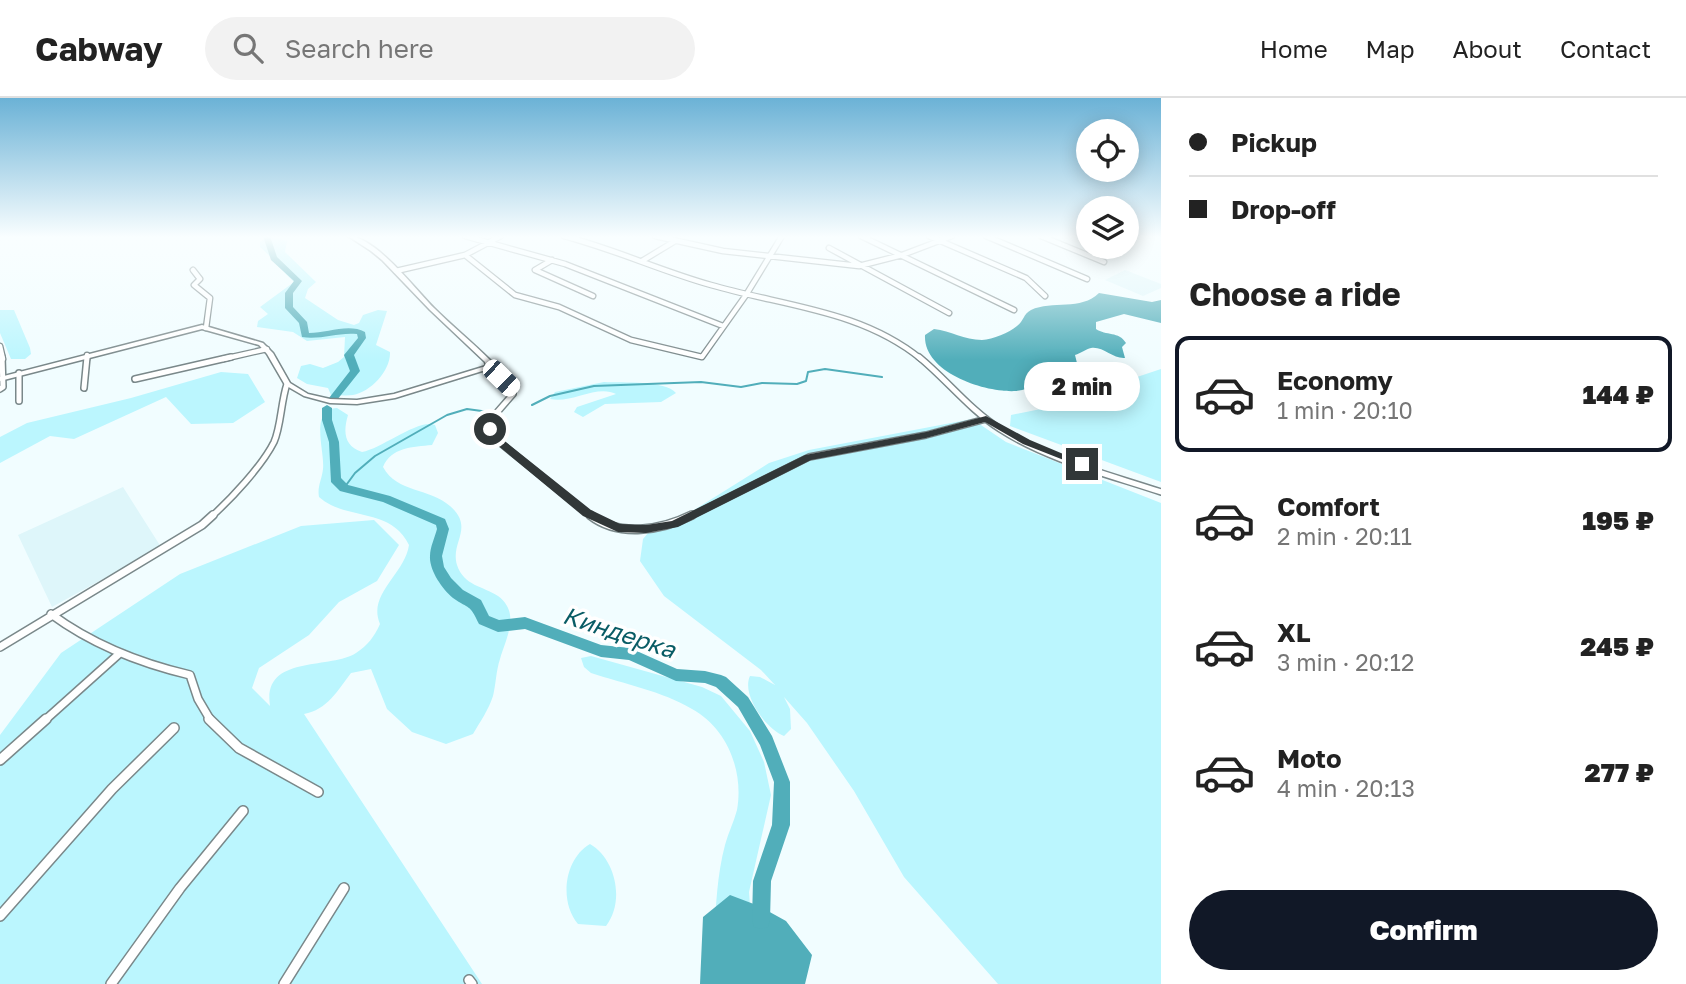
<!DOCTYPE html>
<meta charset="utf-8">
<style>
body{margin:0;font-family:"Golos Text",sans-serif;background:#f2f2f2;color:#222;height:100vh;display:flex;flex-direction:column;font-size:26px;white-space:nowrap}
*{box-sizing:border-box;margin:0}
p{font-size:23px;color:#767676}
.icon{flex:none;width:38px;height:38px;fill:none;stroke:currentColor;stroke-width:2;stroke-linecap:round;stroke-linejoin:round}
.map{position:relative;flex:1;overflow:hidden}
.drawer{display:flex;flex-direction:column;background:#fff;width:525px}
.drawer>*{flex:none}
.hud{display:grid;align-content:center;height:154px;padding:0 28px;background:#fff}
.tools{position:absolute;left:1076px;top:21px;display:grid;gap:14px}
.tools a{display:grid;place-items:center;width:63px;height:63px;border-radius:50%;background:#fff;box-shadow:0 4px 18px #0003;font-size:35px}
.end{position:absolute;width:32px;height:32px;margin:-16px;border:9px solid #313738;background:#fff;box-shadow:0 0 0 4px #fff}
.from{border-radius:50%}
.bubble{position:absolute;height:49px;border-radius:24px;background:#fff;box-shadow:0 4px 18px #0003;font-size:23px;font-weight:800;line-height:49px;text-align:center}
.car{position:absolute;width:21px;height:42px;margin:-21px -10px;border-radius:9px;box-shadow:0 0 5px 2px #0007;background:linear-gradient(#fff 24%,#345 0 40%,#fff 0 76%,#345 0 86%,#fff 0)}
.hud b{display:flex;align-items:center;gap:24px;height:66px;font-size:26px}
.hud b+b{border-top:2px solid #e0e0e0}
.hud i{width:18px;height:18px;background:#222}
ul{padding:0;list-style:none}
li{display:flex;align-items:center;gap:21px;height:116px;margin:0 14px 10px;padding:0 14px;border:4px solid transparent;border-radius:14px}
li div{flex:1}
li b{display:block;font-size:26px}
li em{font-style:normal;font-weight:800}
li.current{border-color:#111827}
li>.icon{width:63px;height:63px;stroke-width:1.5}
h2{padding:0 28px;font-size:32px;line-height:84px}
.button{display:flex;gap:14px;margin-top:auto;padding:14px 28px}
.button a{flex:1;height:80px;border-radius:42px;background:#111827;color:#fff;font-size:28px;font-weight:800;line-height:80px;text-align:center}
header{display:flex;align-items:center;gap:42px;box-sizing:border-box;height:98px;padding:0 35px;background:#fff;border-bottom:2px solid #e0e0e0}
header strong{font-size:33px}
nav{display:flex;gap:38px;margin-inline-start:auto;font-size:24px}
.search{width:490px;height:63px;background:#f2f2f2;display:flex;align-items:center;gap:18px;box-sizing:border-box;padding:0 24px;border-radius:38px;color:#767676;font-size:26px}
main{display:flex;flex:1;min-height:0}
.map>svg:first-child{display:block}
.built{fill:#def6fa}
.green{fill:#bbf6fe}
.water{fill:#51aeba}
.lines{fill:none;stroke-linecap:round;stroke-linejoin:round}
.stream{stroke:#51aeba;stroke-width:2}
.river{fill:#51aeba;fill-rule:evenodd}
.street-far3-casing{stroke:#7a888a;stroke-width:7}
.street-far2-casing{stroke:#7a888a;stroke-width:8}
.street-far1-casing{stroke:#7a888a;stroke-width:10}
.street-casing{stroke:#7a888a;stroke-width:12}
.secondary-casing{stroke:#7a888a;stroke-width:3}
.street-far3{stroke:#fff;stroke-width:4.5}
.street-far2{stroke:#fff;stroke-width:5}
.street-far1{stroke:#fff;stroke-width:7}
.street{stroke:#fff;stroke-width:9}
.secondary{fill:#fff;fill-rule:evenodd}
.route{fill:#313738}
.labels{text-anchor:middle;stroke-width:7;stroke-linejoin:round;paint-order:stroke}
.water-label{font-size:24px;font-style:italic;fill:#095c65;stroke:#fff}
</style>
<header>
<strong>Cabway</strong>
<div class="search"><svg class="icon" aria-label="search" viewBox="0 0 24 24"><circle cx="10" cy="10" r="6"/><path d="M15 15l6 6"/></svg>Search here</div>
<nav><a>Home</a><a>Map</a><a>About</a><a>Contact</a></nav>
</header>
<main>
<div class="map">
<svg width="1161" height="886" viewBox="0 0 1161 886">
<rect width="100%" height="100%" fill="#f1fdff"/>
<path class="built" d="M1125 172 1161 186V190L1143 198 1105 182Z
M123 389 161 449 52 509 18 437Z"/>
<path class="green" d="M268 138 287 143 285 154 316 184 308 191 305 200 338 222 354 227 359 225 363 217 378 212 387 213 376 247 390 254C391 272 371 294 353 297 346 298 338 297 331 297L328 290 307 286 297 280 301 268 310 266 323 270 338 264 344 259 345 239 307 243 293 234 257 229 258 223 268 216 260 209 294 184C282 173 273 160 260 149V144Z
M0 212H14L30 250 31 256 25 261H11L0 235Z
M1161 271V384L1010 328 1011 317 1041 311Z
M221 274 248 276 265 304 233 325 191 326 166 299 74 341 50 338 0 365V339L27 325 131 300Z
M604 284C623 285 665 282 676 295L661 304 605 306 583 319 574 314 577 309 616 296C597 286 571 306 550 301L555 294Z
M337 310 348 317C343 334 344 348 362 354 383 350 419 320 435 327L438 335 432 347C413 349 391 349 383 369 397 395 430 390 450 408 475 430 450 444 457 467 464 488 483 488 498 498 521 515 506 540 500 561 496 573 496 586 493 598 489 611 480 624 473 636L446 646 412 634 387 611 371 571 351 575C338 592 327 612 304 616L482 886H0V637L61 555 180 476 301 428 374 422 399 447 377 483 339 504 309 537 259 570 252 590 270 608C262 556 330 572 356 555 368 547 374 539 380 526 367 496 405 476 409 447 391 409 346 423 319 399 317 389 322 381 323 371 325 353 309 312 337 310Z
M972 321 1006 344 1161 405V886H998L904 779 854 693 807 625 784 599 790 611 791 631 784 638C766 631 741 597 750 578L760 579 775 587 761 572 664 498 640 463 643 441 654 428 694 412 769 365 809 352Z
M591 558 702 589 721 598 750 633 764 664 771 697 749 794 751 822 714 838C716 808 717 777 725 747 728 735 734 724 737 712 744 673 727 630 692 611 662 593 624 586 591 575L584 569 581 560Z
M590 746C616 761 625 804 606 828L578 826C559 804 564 761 590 746Z"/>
<path class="water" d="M1099 195 1152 204 1161 202V225L1124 216 1096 224V231C1106 238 1119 233 1126 245L1122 249 1125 260C1113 261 1103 248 1091 250 1086 251 1081 255 1075 257L1078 269 1076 272 1062 273 1064 278C1047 281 1033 291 1016 293 986 295 923 275 925 237L934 231C951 233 964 242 982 242 993 241 1009 235 1017 228 1024 223 1023 216 1031 212 1052 202 1081 213 1099 195Z
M730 797 759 808 786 823 812 857 805 886H700L703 819Z"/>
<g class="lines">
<path class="stream" d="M532 307 550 298 594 288 701 284 741 289 762 285 797 286 806 283 808 274 825 271 882 279
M344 390 355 375 375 358 447 317 467 311 489 314"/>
<path class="river" d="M263 138H270L277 159 302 183 293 195V209L307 224 309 235C327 235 349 225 365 234L366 240 354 257 360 273 337 302H331L329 300 350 273 344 257 358 240 357 236C338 234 321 242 302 239L299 225 285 210V195L294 183 271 162Z
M327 307 332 310V322L339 344 341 380 348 387 390 398 445 421 449 431 442 458 444 469 451 480 463 492 481 502 489 518 499 522 525 519 601 547 630 550 677 571 705 573 721 577 726 579 748 599 772 638 790 684V727L771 783 770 822 768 829 761 831 754 829 752 822 753 783 772 727 774 684 760 647 738 609 716 589 705 585 676 583 629 562 601 559 525 531 498 534 479 526C469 505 470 512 453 500 442 491 429 472 430 458 430 449 435 439 437 431L436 427 383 404 340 393 331 384 329 344 322 322V310Z"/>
<defs>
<path id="street-far3" d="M465 138 565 166 723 228
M564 138C614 151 661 173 711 187 783 208 861 212 921 261
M655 138 723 153 859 168 902 157 952 138
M861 138 1014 212
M929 138 1026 180 1045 198
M986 138 1087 181
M1041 138 1104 164
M829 150 949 215
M465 157 515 197 559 209 631 242 702 259 746 197 782 138
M552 162 535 172 593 198
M642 163 675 143
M193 172 200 181 194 187 210 200 206 230
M396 173 465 157 501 138
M0 248 3 261
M87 261V257
M223 261 267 251"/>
<path id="street-far2" d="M919 259C947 282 969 311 1000 331 1048 362 1107 376 1161 394
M490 269 513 291V296L493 319V339L592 419
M19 275V303
M135 281 231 259
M84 290 87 259
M0 291 3 289 2 259
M211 419C231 401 262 368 274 344 281 329 281 303 287 286
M689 419 809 359 926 337 986 321"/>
<path id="street-far1" d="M590 417C619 440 662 432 692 417
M51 516C93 547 139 565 190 577L198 601 211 623
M0 549 202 427 213 417
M44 623 120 555"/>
<path id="street" d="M209 621 239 650 318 694
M0 662 46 621
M0 818 112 691 174 630
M469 882 472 886
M111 886 180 790 243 713
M284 886 344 790"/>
<path id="secondary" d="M348 138C375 138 415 191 434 210 452 228 472 244 490 262L493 269 492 270 395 300 357 306 330 305 304 298 285 287 267 256 259 247 202 231 0 283V279L202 227 263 245 273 255 290 285 308 296 330 301 357 302 394 296 486 268 485 264 430 212 382 162 371 153Z"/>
</defs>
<use href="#street-far3" class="street-far3-casing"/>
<use href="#street-far2" class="street-far2-casing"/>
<use href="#street-far1" class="street-far1-casing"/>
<use href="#street" class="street-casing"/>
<use href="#secondary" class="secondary-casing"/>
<use href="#street-far3" class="street-far3"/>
<use href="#street-far2" class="street-far2"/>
<use href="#street-far1" class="street-far1"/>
<use href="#street" class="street"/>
<use href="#secondary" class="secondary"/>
</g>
<linearGradient id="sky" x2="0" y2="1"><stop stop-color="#6bb2d6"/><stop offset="0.53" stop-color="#f9feff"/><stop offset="1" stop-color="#f9feff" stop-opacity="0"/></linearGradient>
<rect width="1161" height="262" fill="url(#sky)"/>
<path class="route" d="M986 318 1030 342 1087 366 1079 368 1023 346 985 324 926 340 811 362 678 429 646 435 618 434 583 418 490 341 485 331 494 329 497 337 591 412 620 426 646 427 672 423 805 357 926 334Z"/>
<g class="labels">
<g class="water-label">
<text transform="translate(619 535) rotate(18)" y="8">Киндерка</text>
</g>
</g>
</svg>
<div class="tools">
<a><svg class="icon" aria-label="locate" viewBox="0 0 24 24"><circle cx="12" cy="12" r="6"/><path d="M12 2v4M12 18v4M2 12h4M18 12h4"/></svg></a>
<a><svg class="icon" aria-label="layers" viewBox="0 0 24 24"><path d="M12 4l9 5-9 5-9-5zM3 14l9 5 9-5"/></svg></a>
</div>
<i class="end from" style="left:490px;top:331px"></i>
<i class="end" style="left:1082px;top:366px"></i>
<div class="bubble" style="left:1024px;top:264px;width:116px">2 min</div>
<i class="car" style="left:501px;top:280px;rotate:134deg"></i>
</div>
<section class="drawer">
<div class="hud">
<b><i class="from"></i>Pickup</b>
<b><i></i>Drop-off</b>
</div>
<h2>Choose a ride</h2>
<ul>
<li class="current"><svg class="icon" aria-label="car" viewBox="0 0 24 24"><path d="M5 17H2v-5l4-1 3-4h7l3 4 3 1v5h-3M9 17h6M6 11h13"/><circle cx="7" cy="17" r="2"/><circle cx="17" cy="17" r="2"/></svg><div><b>Economy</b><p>1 min · 20:10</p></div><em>144 ₽</em></li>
<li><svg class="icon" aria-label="car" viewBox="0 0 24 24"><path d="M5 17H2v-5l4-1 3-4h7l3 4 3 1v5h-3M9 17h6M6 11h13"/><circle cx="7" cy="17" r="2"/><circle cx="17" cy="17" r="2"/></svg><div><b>Comfort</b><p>2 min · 20:11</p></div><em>195 ₽</em></li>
<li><svg class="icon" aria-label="car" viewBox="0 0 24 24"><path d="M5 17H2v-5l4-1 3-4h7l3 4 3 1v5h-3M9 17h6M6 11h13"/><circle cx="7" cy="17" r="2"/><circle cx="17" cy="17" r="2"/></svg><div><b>XL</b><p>3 min · 20:12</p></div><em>245 ₽</em></li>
<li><svg class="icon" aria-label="car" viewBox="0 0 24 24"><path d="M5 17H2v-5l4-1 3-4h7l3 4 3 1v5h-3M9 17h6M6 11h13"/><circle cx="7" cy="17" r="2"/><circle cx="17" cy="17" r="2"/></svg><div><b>Moto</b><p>4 min · 20:13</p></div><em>277 ₽</em></li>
</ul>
<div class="button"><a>Confirm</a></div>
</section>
</main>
